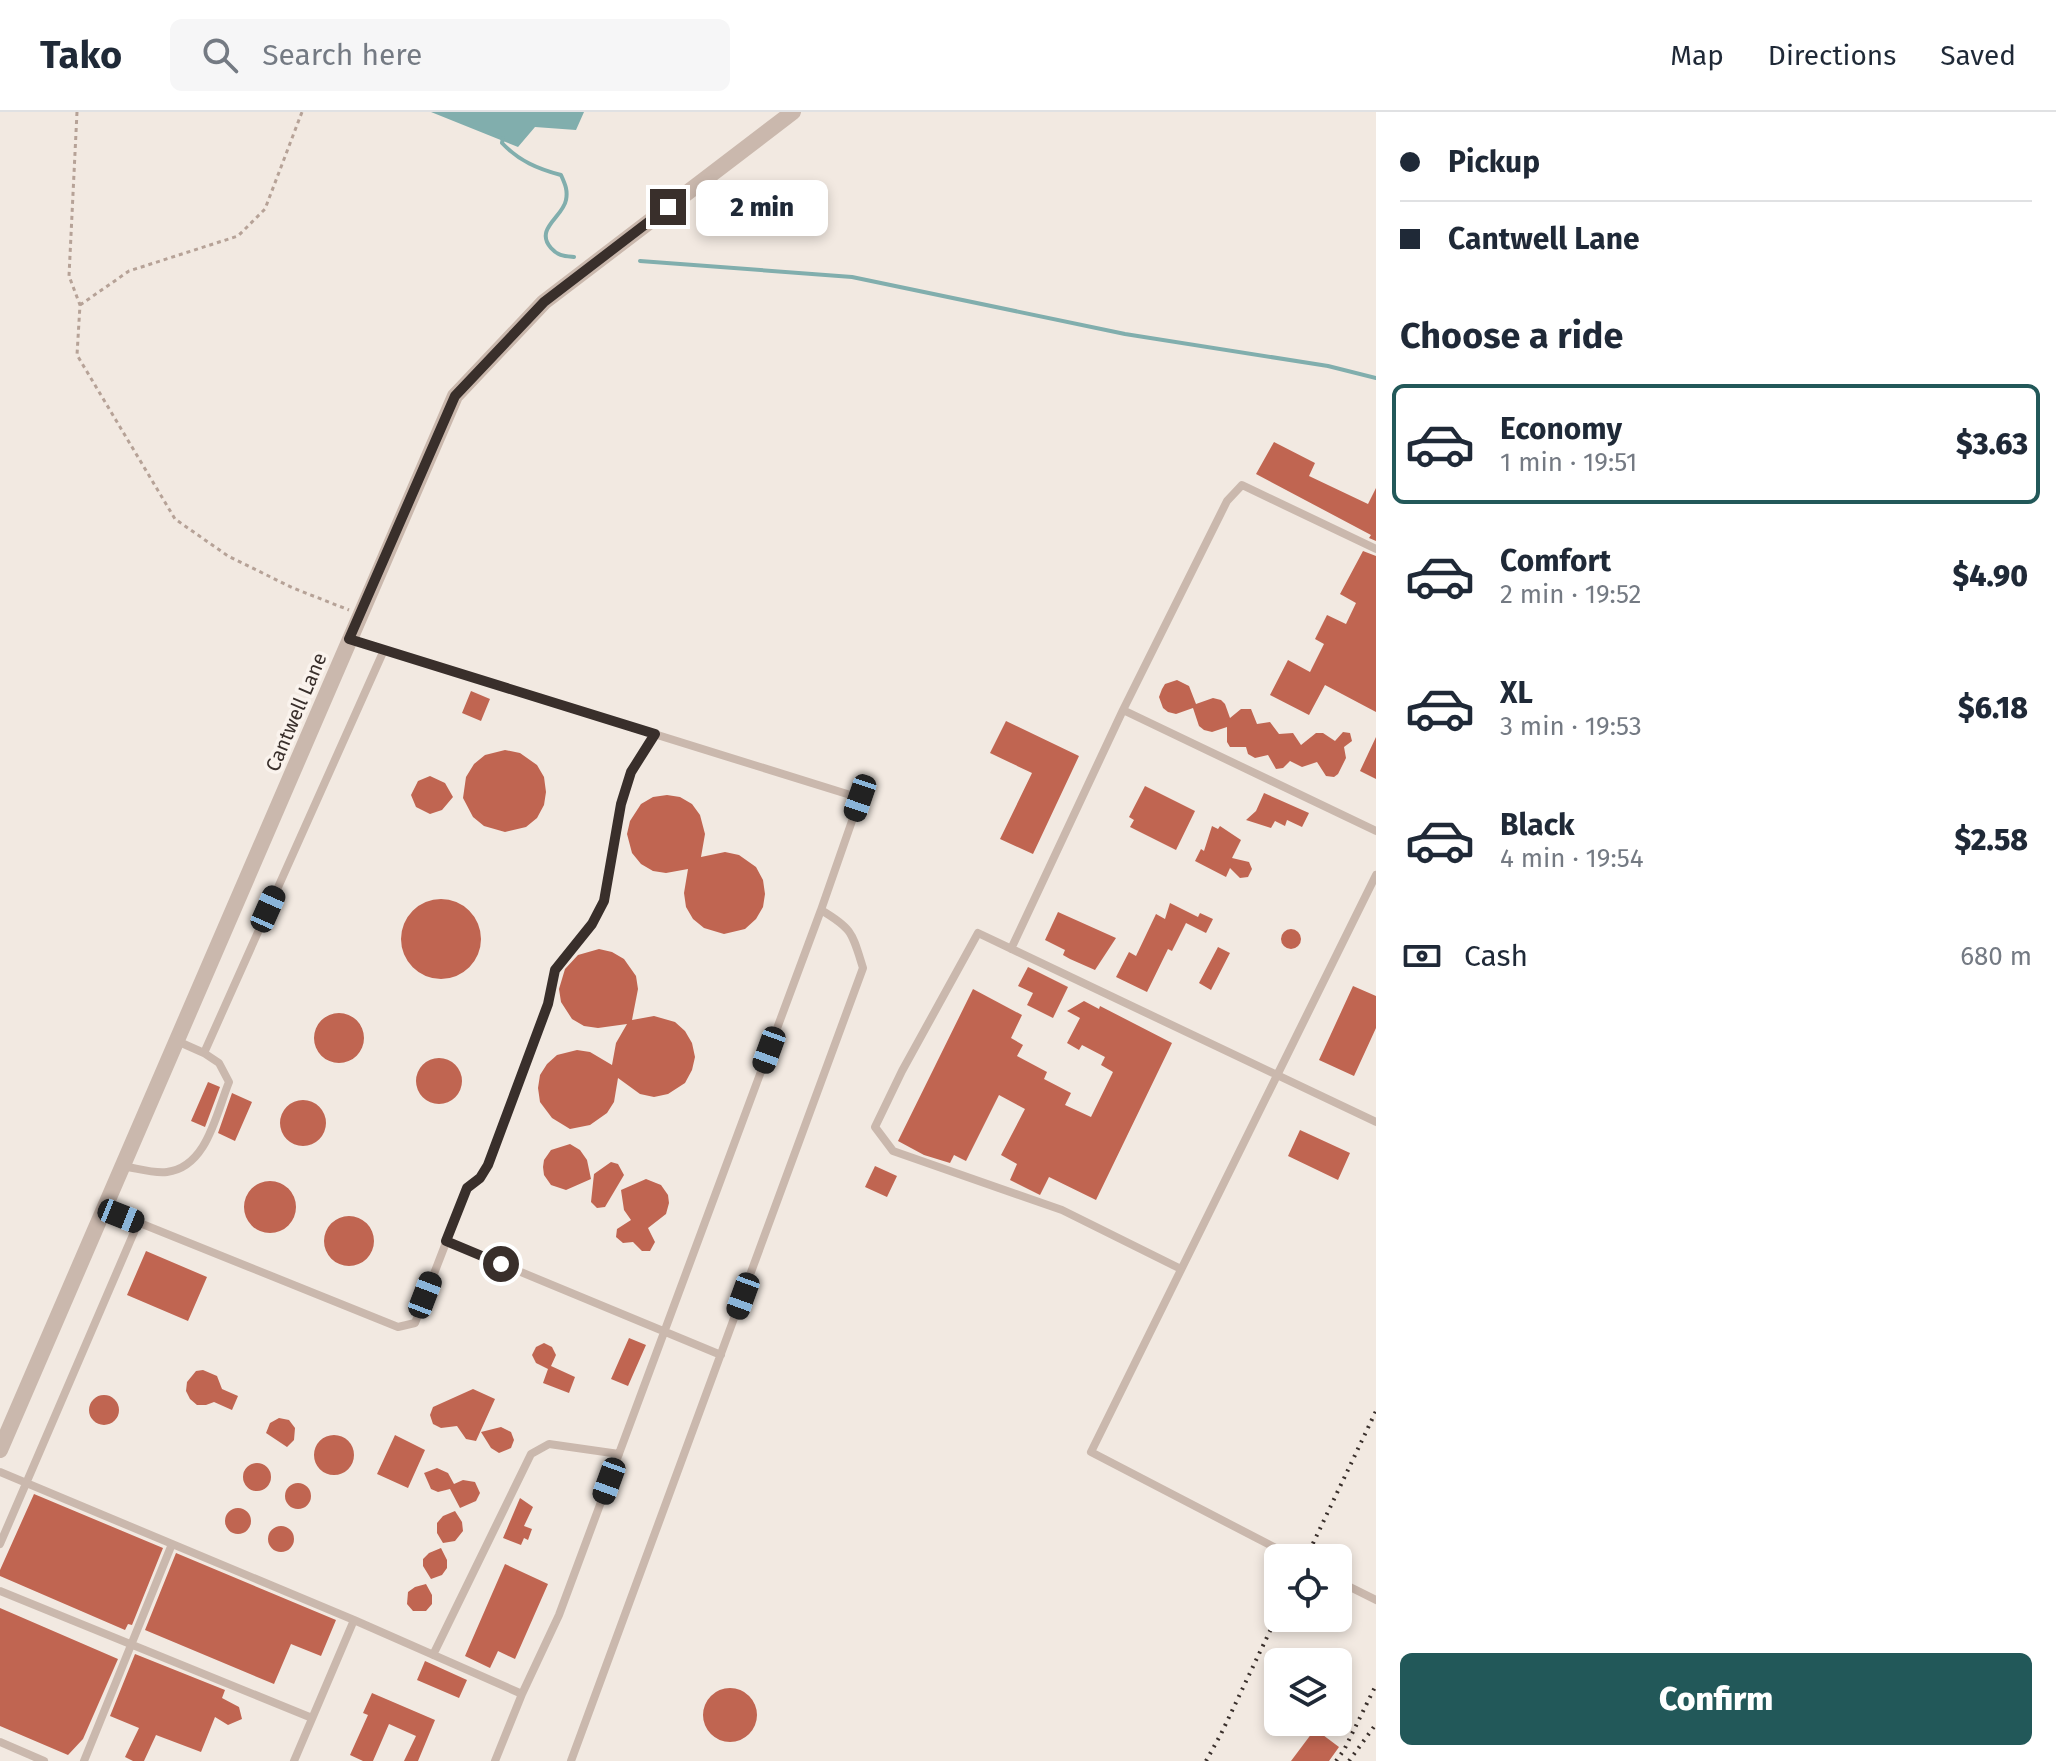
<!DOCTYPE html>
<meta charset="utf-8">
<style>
body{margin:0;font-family:"Fira Sans",sans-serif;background:#f6f6f7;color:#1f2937;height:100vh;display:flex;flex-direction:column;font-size:30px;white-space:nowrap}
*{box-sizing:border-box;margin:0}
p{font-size:26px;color:#747a83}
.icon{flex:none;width:44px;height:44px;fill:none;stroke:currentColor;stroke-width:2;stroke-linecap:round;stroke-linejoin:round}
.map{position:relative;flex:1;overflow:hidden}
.panel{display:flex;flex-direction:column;background:#fff;width:680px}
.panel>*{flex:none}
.guide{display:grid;align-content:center;height:176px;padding:0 24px;background:#fff}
.tools{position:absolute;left:1264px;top:1432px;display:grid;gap:16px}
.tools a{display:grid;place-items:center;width:88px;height:88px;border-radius:12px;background:#fff;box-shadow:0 4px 12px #0003;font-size:40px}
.end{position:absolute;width:36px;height:36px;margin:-18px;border:10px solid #392f2b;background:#fff;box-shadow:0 0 0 4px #fff}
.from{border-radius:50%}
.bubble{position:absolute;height:56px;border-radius:12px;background:#fff;box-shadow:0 4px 12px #0003;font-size:26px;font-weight:800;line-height:56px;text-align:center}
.car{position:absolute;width:24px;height:48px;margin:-24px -12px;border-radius:10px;box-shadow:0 0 6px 2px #0007;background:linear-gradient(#222 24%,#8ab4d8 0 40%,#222 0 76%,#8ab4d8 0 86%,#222 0)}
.guide b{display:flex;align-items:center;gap:28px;height:76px;font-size:30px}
.guide b+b{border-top:2px solid #e0e1e3}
.guide i{width:20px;height:20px;background:#1f2937}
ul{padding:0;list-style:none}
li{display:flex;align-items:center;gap:24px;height:120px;margin:0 16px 12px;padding:0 8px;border:4px solid transparent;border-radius:12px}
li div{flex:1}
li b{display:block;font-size:30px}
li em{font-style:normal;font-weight:800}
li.selected{border-color:#225859}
li>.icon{width:72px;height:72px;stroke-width:1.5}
h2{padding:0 24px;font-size:36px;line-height:96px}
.pay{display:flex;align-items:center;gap:20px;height:88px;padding:0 24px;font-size:30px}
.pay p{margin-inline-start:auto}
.button{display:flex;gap:16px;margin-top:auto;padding:16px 24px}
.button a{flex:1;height:92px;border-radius:12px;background:#225859;color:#fff;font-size:32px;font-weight:800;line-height:92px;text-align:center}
header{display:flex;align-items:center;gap:48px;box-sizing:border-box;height:112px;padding:0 40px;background:#fff;border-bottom:2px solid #e0e1e3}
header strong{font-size:38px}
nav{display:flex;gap:44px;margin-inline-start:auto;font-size:28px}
.search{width:560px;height:72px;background:#f6f6f7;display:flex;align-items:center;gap:20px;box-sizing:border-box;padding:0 28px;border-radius:12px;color:#747a83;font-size:30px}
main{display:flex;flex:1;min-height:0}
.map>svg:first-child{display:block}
.water{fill:#81aead}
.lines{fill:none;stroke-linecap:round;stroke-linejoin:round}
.stream{stroke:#81aead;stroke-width:4}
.building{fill:#c06551}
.path{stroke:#b6a297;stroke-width:3;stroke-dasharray:4 4;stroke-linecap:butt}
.service{stroke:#cab8ad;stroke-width:8}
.minor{stroke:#cab8ad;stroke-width:16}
.rail{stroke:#392f2b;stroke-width:4;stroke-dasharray:2 6;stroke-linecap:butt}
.route{stroke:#392f2b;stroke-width:10}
.labels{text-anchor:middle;stroke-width:7;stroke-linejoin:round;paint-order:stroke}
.street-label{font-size:20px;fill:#392f2b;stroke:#faf3ed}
</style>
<header>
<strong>Tako</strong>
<div class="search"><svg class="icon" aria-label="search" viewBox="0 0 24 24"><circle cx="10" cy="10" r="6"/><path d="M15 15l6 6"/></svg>Search here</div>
<nav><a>Map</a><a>Directions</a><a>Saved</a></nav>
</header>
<main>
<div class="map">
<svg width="1376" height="1649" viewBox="0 0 1376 1649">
<rect width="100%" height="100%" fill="#f2e9e1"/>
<path class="water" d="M431 0H584L576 18 535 15 518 35Z"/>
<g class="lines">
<path class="stream" d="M503 26 502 31C519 49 538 57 561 63 565 72 568 78 566 88 563 105 534 117 551 136 558 144 564 144 574 145
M640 149 852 165 1125 222 1328 254 1376 266"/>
</g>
<path class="building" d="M1274 330 1315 351 1309 364 1368 392 1376 376V429L1369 426 1371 423 1256 362Z
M1363 439 1376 444V600L1325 573 1309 603 1270 583 1288 548 1310 560 1324 532 1315 527 1327 503 1346 512 1356 491 1340 482Z
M1177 568 1189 574 1196 592 1213 586 1221 588 1225 592 1230 606 1241 597H1251L1257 612 1270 610 1279 622 1293 621 1301 633 1316 621H1323L1335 629 1343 620 1350 621 1352 629 1344 635 1346 646 1338 662 1334 665 1326 664 1317 650 1302 655 1290 649 1283 656 1276 657 1268 643 1255 646 1248 642 1246 635H1230L1227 630V615L1212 620 1204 618 1199 614 1193 596 1176 602 1168 600 1163 596 1159 585 1162 577 1165 572Z
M471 579 490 587 481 609 462 601Z
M1006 609 1079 644 1033 742 1000 727 1032 661 990 641Z
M1376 625V667L1360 659Z
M505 638 520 641 537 653 544 665 546 680 544 693 537 706 526 715 505 720 484 714 473 705 463 686 466 665 474 652 485 643Z
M430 664 445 671 453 685 442 698 430 702 416 695 411 683 418 669Z
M1145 674 1195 699 1176 738 1130 715 1134 708 1129 705Z
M1264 681 1309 701 1302 715 1287 708 1285 714 1275 709 1271 716 1246 708 1256 699Z
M667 683 680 685 692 692 700 703 705 722 701 745 725 740 739 743 756 755 763 768 765 782 763 795 756 807 745 817 724 822 704 816 693 807 686 795 684 781 688 757 666 761 653 759 641 752 632 741 627 722 630 709 641 692 653 685Z
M1212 714 1218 717 1220 714 1241 728 1232 746 1249 750 1252 757 1248 765 1240 766 1230 756 1226 765 1195 749 1201 737 1204 739Z
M401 827a40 40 0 1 1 80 0a40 40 0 1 1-80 0Z
M1170 791 1198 805 1200 801 1213 807 1206 821 1186 811 1172 839 1168 837 1147 880 1116 865 1129 840 1136 844 1156 802 1165 807Z
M1058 800 1116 826 1095 858 1070 847 1063 843 1065 838 1045 828Z
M1281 827a10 10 0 1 1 20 0a10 10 0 1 1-20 0Z
M1218 835 1230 841 1211 878 1199 871Z
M599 837 612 840 624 847 636 864 638 877 632 908 654 904 675 910 685 919 692 931 695 945 692 958 685 971 668 982 654 985 640 982 618 966 614 990 607 1001 590 1013 570 1017 552 1006 540 990 538 976 540 963 547 952 557 943 577 938 590 940 612 953 616 931 627 912 598 916 584 914 572 907 561 890 559 877 565 857 578 843Z
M1028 855 1068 875 1053 906 1027 893 1033 881 1018 874Z
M1353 874 1376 884V916L1354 964 1319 948Z
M973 877 1022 903 1011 926 1023 933 1017 944 1047 960 1044 967 1071 981 1065 993 1091 1005 1113 960 1101 953 1105 945 1082 933 1079 938 1067 931 1080 906 1067 899 1084 889 1099 897 1100 894 1172 931 1096 1088 1049 1065 1040 1083 1010 1068 1017 1052 1001 1043 1025 997 999 983 966 1049 954 1043 950 1051 924 1043 898 1029Z
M314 926a25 25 0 1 1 50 0a25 25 0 1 1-50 0Z
M416 969a23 23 0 1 1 46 0a23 23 0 1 1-46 0Z
M208 970 220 975 205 1015 191 1009Z
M232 981 252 990 235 1029 218 1021Z
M280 1011a23 23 0 1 1 46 0a23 23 0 1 1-46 0Z
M1300 1018 1350 1041 1338 1068 1288 1044Z
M570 1032 580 1038 587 1048 591 1067 566 1078 551 1073 544 1063 543 1055 544 1048 551 1038Z
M611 1050 618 1052 624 1063 605 1095 597 1096 591 1090 594 1062Z
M875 1054 897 1064 887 1085 865 1075Z
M646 1067 661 1073 668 1083 669 1091 666 1102 648 1116 655 1130 650 1139H642L633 1130 623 1131 616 1125 617 1117 631 1108 624 1098 621 1078Z
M244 1095a26 26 0 1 1 52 0a26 26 0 1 1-52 0Z
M324 1129a25 25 0 1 1 50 0a25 25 0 1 1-50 0Z
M146 1139 207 1165 188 1209 127 1183Z
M629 1226 646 1233 628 1274 611 1267Z
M544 1231 552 1235 556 1243 551 1254 575 1265 569 1281 543 1271 548 1257 536 1251 532 1243 536 1235Z
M203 1258 217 1264 222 1277 238 1284 232 1298 214 1290 206 1293H197L190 1287 186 1279 187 1270 196 1259Z
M473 1277 495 1287 476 1329 466 1327 457 1314 441 1316 433 1312 430 1303 433 1295Z
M89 1298a15 15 0 1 1 30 0a15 15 0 1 1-30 0Z
M279 1306 289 1308 295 1316 294 1328 287 1335 266 1321 270 1311Z
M501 1315 511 1320 514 1328 511 1336 499 1341 491 1336 481 1320Z
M395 1323 425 1338 408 1376 377 1362Z
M314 1343a20 20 0 1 1 40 0a20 20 0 1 1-40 0Z
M243 1365a14 14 0 1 1 28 0a14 14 0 1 1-28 0Z
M437 1356 448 1361 454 1372 463 1368 475 1370 480 1381 476 1389 460 1396 450 1377 438 1380 431 1377 424 1361Z
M285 1384a13 13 0 1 1 26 0a13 13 0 1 1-26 0Z
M34 1382 163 1436 132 1513 128 1512 125 1518 0 1464V1458Z
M520 1386 533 1395 524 1414 532 1417 528 1428 524 1426 521 1433 503 1426Z
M225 1409a13 13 0 1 1 26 0a13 13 0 1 1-26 0Z
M455 1399 462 1410 463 1419 455 1429 443 1431 437 1421V1411L443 1404Z
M268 1427a13 13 0 1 1 26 0a13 13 0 1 1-26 0Z
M441 1436 447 1448V1456L442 1463 431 1467 423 1454V1447L429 1441Z
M176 1441 336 1508 321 1544 291 1532 274 1572 145 1518Z
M505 1452 548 1472 515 1547 498 1539 490 1556 465 1544Z
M426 1472 432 1483V1492L426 1499H413L407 1492 408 1480 415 1475Z
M0 1496 118 1547 83 1627 68 1643 0 1614Z
M135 1542 225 1578 222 1586 239 1595 242 1607 228 1613 215 1605 201 1640 156 1623 144 1649H133L125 1645 139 1616 110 1604Z
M425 1549 467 1568 459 1586 417 1568Z
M703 1603a27 27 0 1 1 54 0a27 27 0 1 1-54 0Z
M372 1581 435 1608 418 1649H404L416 1624 389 1612 373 1649H363L350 1643 368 1603 363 1601Z
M1315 1617 1339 1635 1329 1649H1291Z"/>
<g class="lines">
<path class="path" d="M77 0 69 164 80 193 77 243 175 407 228 444 293 476 349 498
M80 193 129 159 238 124 265 97 302 0"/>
<path class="service" d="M1376 437 1242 373 1227 389 1123 598 1376 719
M349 527 860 686 821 798C853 817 852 821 863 856L571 1649
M1011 837 1123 598
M177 929 204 941 384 538
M122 1054C136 1056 154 1062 167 1060 207 1055 216 1002 229 970L219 951 204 941
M105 1097 398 1215 415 1211 467 1076 480 1066 488 1053 548 892 555 858 592 812 604 789 621 692 631 660 655 622
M446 1129 721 1243
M1181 1157 1062 1098 893 1039 875 1015 902 959 978 821 1376 1010
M0 1360 354 1508
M0 1432 138 1111
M1295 1446 1091 1340 1376 763
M1338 1469 1376 1488
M0 1479 312 1606
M433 1543 531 1342 549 1332 619 1342
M0 1630 44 1649
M84 1649 172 1432
M294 1649 354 1508 522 1582 559 1503 821 798
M495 1649 522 1582"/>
<path class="minor" d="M0 1338 455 284 544 190 793 0"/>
<path class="rail" d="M1306 1446 1376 1299
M1206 1649 1221 1622 1278 1502
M1336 1649 1344 1638 1376 1573
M1349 1649 1376 1612"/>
</g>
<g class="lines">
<path class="route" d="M501 1152 446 1129 467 1076 480 1066 488 1053 548 892 555 858 592 812 604 789 621 692 631 660 655 622 349 527 455 284 544 190 668 95"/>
</g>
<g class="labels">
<g class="street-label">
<text transform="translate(296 600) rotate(-67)" y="7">Cantwell Lane</text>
</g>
</g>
</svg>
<div class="tools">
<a><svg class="icon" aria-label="locate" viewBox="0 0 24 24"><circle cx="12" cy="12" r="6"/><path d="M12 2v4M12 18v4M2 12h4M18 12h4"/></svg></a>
<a><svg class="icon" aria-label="layers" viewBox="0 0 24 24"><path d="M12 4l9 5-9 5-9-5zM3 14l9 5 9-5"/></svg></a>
</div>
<i class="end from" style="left:501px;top:1152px"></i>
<i class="end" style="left:668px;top:95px"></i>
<div class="bubble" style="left:696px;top:68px;width:132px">2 min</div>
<i class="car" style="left:860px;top:686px;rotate:199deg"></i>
<i class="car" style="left:268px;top:797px;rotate:24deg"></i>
<i class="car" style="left:769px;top:938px;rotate:200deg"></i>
<i class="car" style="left:121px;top:1104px;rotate:112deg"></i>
<i class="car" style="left:425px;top:1183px;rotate:21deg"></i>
<i class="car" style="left:743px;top:1184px;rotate:200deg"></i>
<i class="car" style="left:609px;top:1369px;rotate:200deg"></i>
</div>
<section class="panel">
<div class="guide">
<b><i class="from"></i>Pickup</b>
<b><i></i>Cantwell Lane</b>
</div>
<h2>Choose a ride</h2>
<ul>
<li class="selected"><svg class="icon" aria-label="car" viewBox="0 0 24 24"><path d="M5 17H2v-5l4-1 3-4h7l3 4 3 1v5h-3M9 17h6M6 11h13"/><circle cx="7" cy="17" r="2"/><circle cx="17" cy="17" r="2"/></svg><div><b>Economy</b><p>1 min · 19:51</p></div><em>$3.63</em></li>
<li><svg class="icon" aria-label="car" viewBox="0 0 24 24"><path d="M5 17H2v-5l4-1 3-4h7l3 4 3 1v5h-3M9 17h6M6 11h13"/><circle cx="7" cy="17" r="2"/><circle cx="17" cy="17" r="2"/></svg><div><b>Comfort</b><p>2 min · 19:52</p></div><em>$4.90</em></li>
<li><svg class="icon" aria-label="car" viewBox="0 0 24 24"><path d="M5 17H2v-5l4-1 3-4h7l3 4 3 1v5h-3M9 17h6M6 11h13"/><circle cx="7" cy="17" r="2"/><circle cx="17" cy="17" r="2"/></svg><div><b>XL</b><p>3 min · 19:53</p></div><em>$6.18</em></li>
<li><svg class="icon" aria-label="car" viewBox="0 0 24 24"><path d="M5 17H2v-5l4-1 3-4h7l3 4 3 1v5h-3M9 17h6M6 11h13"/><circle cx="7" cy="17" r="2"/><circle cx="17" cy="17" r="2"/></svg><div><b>Black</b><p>4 min · 19:54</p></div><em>$2.58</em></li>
</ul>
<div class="pay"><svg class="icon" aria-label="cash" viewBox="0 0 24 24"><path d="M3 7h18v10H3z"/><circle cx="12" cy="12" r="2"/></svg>Cash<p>680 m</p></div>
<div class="button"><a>Confirm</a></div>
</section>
</main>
